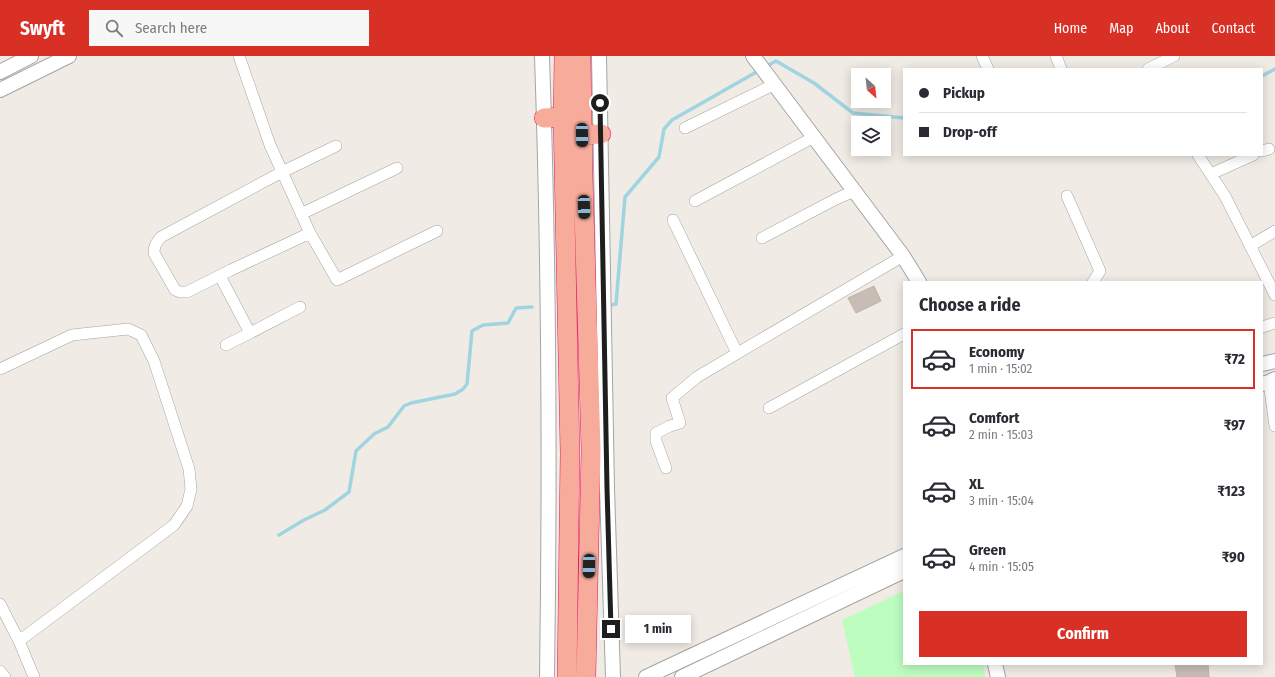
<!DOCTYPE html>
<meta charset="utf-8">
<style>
body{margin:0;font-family:"Fira Sans Condensed",sans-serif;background:#f7f7f7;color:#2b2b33;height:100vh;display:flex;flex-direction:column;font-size:15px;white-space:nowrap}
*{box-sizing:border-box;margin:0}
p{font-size:13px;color:#7c7c81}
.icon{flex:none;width:22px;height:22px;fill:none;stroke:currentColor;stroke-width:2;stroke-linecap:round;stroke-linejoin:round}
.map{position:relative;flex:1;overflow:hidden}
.drawer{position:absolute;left:903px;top:225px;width:360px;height:384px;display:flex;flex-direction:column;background:#fff;border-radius:0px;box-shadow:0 2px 10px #0003}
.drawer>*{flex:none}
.banner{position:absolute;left:903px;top:12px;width:360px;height:88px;border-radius:0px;box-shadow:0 2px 10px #0003;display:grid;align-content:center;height:88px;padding:0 16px;background:#fff}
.needle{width:26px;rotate:153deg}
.controls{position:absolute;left:851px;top:12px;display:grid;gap:8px}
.controls a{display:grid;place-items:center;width:40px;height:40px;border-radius:0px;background:#fff;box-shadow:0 2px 10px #0003;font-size:20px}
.end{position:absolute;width:18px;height:18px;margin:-9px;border:5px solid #1e1e1e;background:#fff;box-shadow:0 0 0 2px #fff}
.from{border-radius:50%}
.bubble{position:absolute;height:28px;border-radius:0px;background:#fff;box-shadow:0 2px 10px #0003;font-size:13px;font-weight:700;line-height:28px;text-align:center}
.car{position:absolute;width:12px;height:24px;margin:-12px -6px;border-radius:5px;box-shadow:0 0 3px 1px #0007;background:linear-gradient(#222 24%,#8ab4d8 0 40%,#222 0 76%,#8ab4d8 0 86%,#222 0)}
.banner b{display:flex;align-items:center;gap:14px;height:38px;font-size:15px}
.banner b+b{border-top:1px solid #e1e1e2}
.banner i{width:10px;height:10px;background:#2b2b33}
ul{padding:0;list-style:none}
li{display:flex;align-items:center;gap:12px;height:60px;margin:0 8px 6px;padding:0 8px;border:2px solid transparent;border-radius:0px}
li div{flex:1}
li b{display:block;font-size:15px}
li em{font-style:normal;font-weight:700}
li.active{border-color:#d93025}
li>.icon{width:36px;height:36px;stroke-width:1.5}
h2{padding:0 16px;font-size:18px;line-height:48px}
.cta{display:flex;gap:8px;margin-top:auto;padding:8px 16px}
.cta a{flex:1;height:46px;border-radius:0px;background:#d93025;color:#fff;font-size:16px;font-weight:700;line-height:46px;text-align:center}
header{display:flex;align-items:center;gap:24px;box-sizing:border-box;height:56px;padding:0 20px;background:#d93025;color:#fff}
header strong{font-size:19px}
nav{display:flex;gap:22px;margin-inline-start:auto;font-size:14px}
.search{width:280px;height:36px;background:#f7f7f7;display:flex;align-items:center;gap:10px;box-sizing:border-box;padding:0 14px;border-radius:0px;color:#7c7c81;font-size:15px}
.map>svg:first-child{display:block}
.park{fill:#bdfdc0}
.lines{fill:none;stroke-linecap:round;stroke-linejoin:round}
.stream{stroke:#a1d4e1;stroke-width:3.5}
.building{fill:#c8bdb6;stroke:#c3b1a5}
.minor-casing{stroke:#a5a5a5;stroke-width:12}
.tertiary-casing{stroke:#a5a5a5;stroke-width:16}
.trunk-casing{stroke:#e61866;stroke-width:20}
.minor{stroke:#fff;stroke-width:11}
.tertiary{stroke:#fff;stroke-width:14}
.trunk{stroke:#f6ab9b;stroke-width:19}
.route{stroke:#1e1e1e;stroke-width:5}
</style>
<header>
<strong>Swyft</strong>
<div class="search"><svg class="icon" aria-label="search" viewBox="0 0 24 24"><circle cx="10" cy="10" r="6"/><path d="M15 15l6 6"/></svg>Search here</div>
<nav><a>Home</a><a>Map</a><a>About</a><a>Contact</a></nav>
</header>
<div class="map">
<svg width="1275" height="621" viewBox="0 0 1275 621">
<rect width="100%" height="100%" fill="#f0ebe4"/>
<path class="park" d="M904 535V608H983L985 621H855L842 564Z"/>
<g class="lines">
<path class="stream" d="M765 11 776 5 814 27 853 57 904 62
M1262 20 1275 13
M606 250 616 248 625 141 659 101 664 73 672 64 760 14
M279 479 304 464 325 454 349 436 356 395 374 378 388 371 404 350 411 347 455 338 463 333 467 328 472 275 483 269 508 267 516 252 532 251"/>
</g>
<path class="building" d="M874 230 881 245 856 257 848 242Z
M1175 608H1208L1209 621H1177Z"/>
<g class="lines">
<defs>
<path id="minor" d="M239 0 270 89 310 177
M982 0 988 13
M1056 0 1061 13
M1148 13 1174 0
M685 72 775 28
M336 90 282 116 161 181C156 187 154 190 154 197L175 234 180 236H187L231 214 310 177 337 224 437 175
M1262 95 1269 93
M1198 99 1225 140 1275 239
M1211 118 1253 99
M1067 140 1100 215 1093 226
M695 145 814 81
M301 158 397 112
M673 164 737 297
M762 182 836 143 854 135
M1250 190 1275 175
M220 220 250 277
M1262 271 1275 267
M226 289 250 277 300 251
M0 313 72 279 128 273 141 279 154 305 189 413 191 433 187 450 174 469 19 585
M1269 326 1275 370
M769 352 904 278
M666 412 656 385V377L670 370 680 367 672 342 697 321 903 200
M0 548 19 585 34 621
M0 615 5 621"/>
<path id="tertiary" d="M542 0C549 207 550 414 547 621
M599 0 607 432 613 621
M753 0 903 200 919 226
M0 16 31 0
M0 34 69 0
M1262 308 1275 305
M1262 328 1269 326 1275 323
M995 608 998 621
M646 621 904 500
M682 621 904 515"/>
<path id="trunk" d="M564 0 563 61 570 397 567 621
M581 0 583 120 591 394 586 621
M544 62 563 61
M582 79 601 78"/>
</defs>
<use href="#minor" class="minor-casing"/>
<use href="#tertiary" class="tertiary-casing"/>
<use href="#trunk" class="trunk-casing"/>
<use href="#minor" class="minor"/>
<use href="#tertiary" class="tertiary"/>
<use href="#trunk" class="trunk"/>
</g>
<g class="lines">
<path class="route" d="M600 47 607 432 611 573"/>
</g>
</svg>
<div class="controls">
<a><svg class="needle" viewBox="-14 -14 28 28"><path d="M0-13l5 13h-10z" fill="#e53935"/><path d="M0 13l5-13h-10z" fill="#7c7c81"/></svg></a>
<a><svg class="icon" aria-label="layers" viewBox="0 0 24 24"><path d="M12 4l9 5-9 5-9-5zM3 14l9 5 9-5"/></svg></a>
</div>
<i class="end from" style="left:600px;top:47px"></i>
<i class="end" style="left:611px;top:573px"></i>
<div class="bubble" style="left:625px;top:559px;width:66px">1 min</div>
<i class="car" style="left:582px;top:79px;rotate:179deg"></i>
<i class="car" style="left:584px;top:151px;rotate:178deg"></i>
<i class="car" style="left:589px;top:510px;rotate:181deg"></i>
<div class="banner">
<b><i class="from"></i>Pickup</b>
<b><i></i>Drop-off</b>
</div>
<section class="drawer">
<h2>Choose a ride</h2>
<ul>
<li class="active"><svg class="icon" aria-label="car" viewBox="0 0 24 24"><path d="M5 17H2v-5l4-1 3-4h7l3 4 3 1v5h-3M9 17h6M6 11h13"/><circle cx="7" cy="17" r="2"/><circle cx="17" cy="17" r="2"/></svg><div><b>Economy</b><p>1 min · 15:02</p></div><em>₹72</em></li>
<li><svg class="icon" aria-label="car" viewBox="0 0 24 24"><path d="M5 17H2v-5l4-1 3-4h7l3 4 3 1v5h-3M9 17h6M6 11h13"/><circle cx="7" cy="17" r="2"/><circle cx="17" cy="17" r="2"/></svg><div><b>Comfort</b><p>2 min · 15:03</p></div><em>₹97</em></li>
<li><svg class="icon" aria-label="car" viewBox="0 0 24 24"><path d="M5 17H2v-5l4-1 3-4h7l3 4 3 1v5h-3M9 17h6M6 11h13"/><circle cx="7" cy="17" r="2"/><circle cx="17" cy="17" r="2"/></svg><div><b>XL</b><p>3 min · 15:04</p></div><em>₹123</em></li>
<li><svg class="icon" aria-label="car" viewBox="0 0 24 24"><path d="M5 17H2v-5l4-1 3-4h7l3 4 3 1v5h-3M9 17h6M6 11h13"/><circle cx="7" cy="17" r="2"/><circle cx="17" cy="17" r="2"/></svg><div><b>Green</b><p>4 min · 15:05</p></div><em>₹90</em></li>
</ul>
<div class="cta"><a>Confirm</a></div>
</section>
</div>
